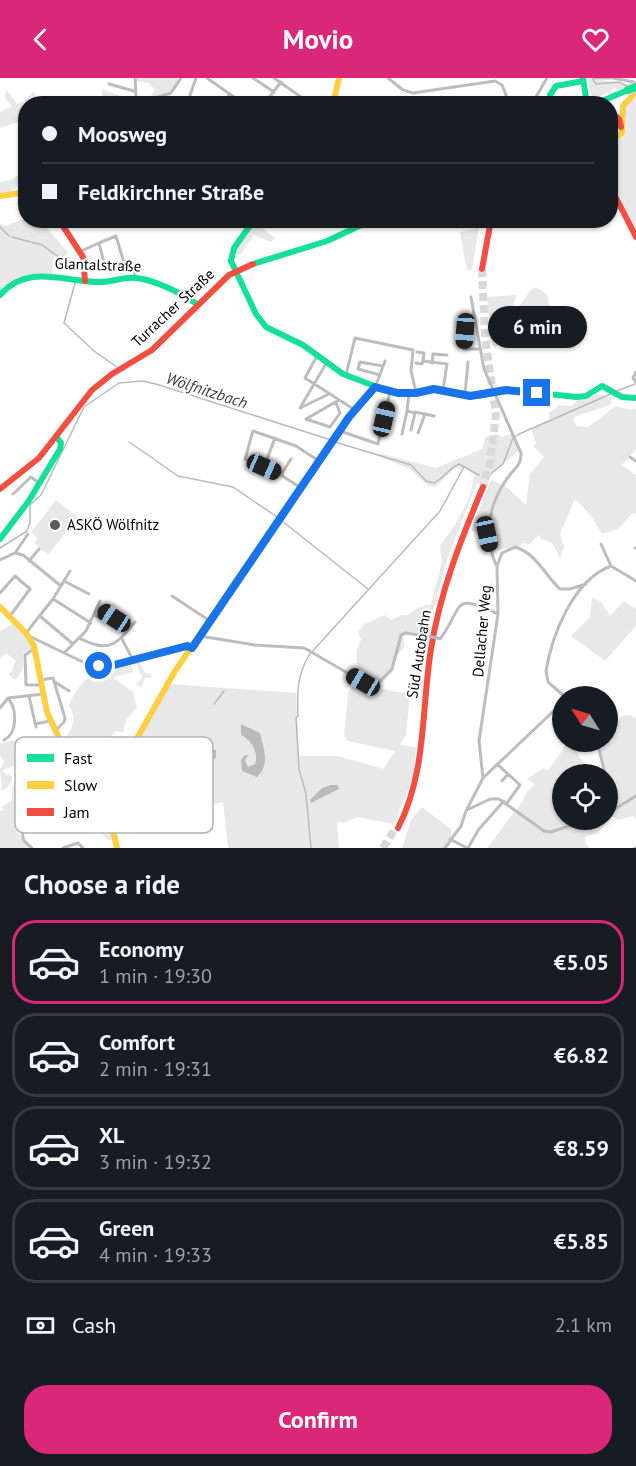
<!DOCTYPE html>
<meta charset="utf-8">
<style>
body{margin:0;font-family:"PT Sans",sans-serif;background:#20242c;color:#f1f3f6;height:100vh;display:flex;flex-direction:column;font-size:22px;white-space:nowrap}
*{box-sizing:border-box;margin:0}
p{font-size:20px;color:#9ea1a6}
.icon{flex:none;width:33px;height:33px;fill:none;stroke:currentColor;stroke-width:2;stroke-linecap:round;stroke-linejoin:round}
.map{position:relative;height:770px;overflow:hidden}
.drawer{display:flex;flex-direction:column;background:#171b24;flex:1}
.drawer>*{flex:none}
.banner{position:absolute;left:18px;top:18px;width:600px;height:132px;border-radius:24px;box-shadow:0 2px 4px #0004;display:grid;align-content:center;height:132px;padding:0 24px;background:#171b24}
.needle{width:39px;rotate:307deg}
.tools{position:absolute;left:552px;top:608px;display:grid;gap:12px}
.tools a{display:grid;place-items:center;width:66px;height:66px;border-radius:50%;background:#171b24;box-shadow:0 2px 4px #0004;font-size:30px}
.end{position:absolute;width:27px;height:27px;margin:-14px;border:8px solid #1a73e8;background:#fff;box-shadow:0 0 0 3px #fff}
.from{border-radius:50%}
.bubble{position:absolute;height:42px;border-radius:21px;background:#171b24;box-shadow:0 2px 4px #0004;font-size:20px;font-weight:700;line-height:42px;text-align:center}
.car{position:absolute;width:18px;height:36px;margin:-18px -9px;border-radius:8px;box-shadow:0 0 4px 2px #0007;background:linear-gradient(#222 24%,#8ab4d8 0 40%,#222 0 76%,#8ab4d8 0 86%,#222 0)}
.banner b{display:flex;align-items:center;gap:21px;height:57px;font-size:22px}
.banner b+b{border-top:2px solid #363941}
.banner i{width:15px;height:15px;background:#f1f3f6}
ul{padding:0;list-style:none}
li{display:flex;align-items:center;gap:18px;height:84px;margin:0 12px 9px;padding:0 12px;border:3px solid #363941;border-radius:24px}
li div{flex:1}
li b{display:block;font-size:22px}
li em{font-style:normal;font-weight:700}
li.on{border-color:#db2777}
li>.icon{width:54px;height:54px;stroke-width:1.5}
h2{padding:0 24px;font-size:27px;line-height:72px}
.pay{display:flex;align-items:center;gap:15px;height:66px;padding:0 24px;font-size:22px}
.pay p{margin-inline-start:auto}
.primary-button{display:flex;gap:12px;margin-top:auto;padding:12px 24px}
.primary-button a{flex:1;height:69px;border-radius:24px;background:#db2777;color:#fff;font-size:24px;font-weight:700;line-height:69px;text-align:center}
header{display:flex;justify-content:space-between;align-items:center;height:78px;padding:0 24px;background:#db2777;color:#fff;font-size:27px;font-weight:700}
.map>svg:first-child{display:block}
.green{fill:#e8e8e8}
.water{fill:#bababa}
.lines{fill:none;stroke-linecap:round;stroke-linejoin:round}
.stream{stroke:#bababa;stroke-width:1.5}
.highway-tunnel{stroke:#d9d9d9;stroke-width:8;stroke-dasharray:8 4;stroke-linecap:butt}
.street{stroke:#bdbdbd;stroke-width:3}
.fast{stroke:#16e098;stroke-width:6}
.slow{stroke:#ffcf43;stroke-width:6}
.jam{stroke:#f24e42;stroke-width:6}
.fast-bridge-casing{stroke:#dbdbdb;stroke-width:10;stroke-linecap:butt}
.street-bridge{stroke:#bdbdbd;stroke-width:3}
.fast-bridge{stroke:#16e098;stroke-width:8}
.route{stroke:#1a73e8;stroke-width:8}
.poi-dot{fill:#595959;stroke:#fff;stroke-width:2}
.labels{text-anchor:middle;stroke-width:4.5;stroke-linejoin:round;paint-order:stroke}
.street-label{font-size:15px;fill:#000;stroke:#fff}
.poi-label{font-size:15px;fill:#000;stroke:#fff;text-anchor:start}
.water-label{font-size:16px;font-style:italic;fill:#3d3d3d;stroke:#fff}
.key{fill:#fff;stroke:#b2b2b2;stroke-width:1.5}
.key-label{font-size:16px;fill:#000}
</style>
<header><svg class="icon" aria-label="back" viewBox="0 0 24 24"><path d="M15 5l-7 7 7 7"/></svg>Movio<svg class="icon" aria-label="heart" viewBox="0 0 24 24"><path d="M12 20l-8-8c-3-5 5-10 8-4 3-6 11-1 8 4z"/></svg></header>
<div class="map">
<svg width="636" height="770" viewBox="0 0 636 770">
<rect width="100%" height="100%" fill="#fff"/>
<path class="green" d="M135 0H175L180 1 170 15 149 22 155 11 148 5 136 3Z
M587 0 633 7 617 12 615 9 610 14 592 21Z
M102 11 138 25H98L102 22Z
M7 12 17 26 24 23 34 13 38 24 26 26 25 42 0 50V34L12 28 4 19Z
M636 18V147L635 148H633L611 99V67L623 59 626 50 624 30Z
M21 95 25 102 7 117 0 118V104L11 102Z
M25 140 26 142 58 143 55 147 52 145 47 150 68 174 64 182 54 177 52 198 19 199 0 211V146L6 148Z
M254 144 275 160 271 164 254 157 240 177 234 174Z
M479 150 472 192 467 193 460 154Z
M536 209 548 217 549 228C540 241 528 261 513 245L512 238 530 213Z
M517 217 496 269 495 271 491 264 487 219Z
M599 316 612 320 610 327 574 339 573 343 577 348 588 349 616 328 631 332 636 330V371L622 387 636 397V435L632 436 618 451 602 456 591 438 575 421 560 456 564 469 560 480 552 465 541 461 539 457 529 467 523 465 518 469 498 472 471 452 491 402 505 407 526 427 530 396 544 379 533 368 536 366 531 350 550 342 548 335 556 331 558 327 571 328 578 322Z
M513 355 519 372 490 399 487 408 477 405 448 479 427 555 403 556 404 570 397 578 392 594 381 607V611L410 616 406 657 400 667 416 669 414 697 394 746 357 739 344 745 337 744 339 770H228L223 724 150 740 142 720 126 726 123 720 108 728 110 711 123 694 134 668 169 606 296 615 299 678H338L383 691 395 673 348 663 344 658 348 615 359 599 356 574 361 561 358 554 365 546 385 537 391 542 402 537H408L419 529 431 526 442 484 440 468C455 447 472 424 474 397L464 390 454 391 436 409 429 408 409 391 378 378 379 375 436 390 482 371 485 359 497 356 502 359Z
M56 422 78 439 48 477 34 465 38 460 31 454Z
M592 519 601 524 610 538 624 523 636 531V548L605 583 571 558 590 539Z
M14 545 25 555 33 570 23 575V591L15 602 9 597 16 583 6 575 0 581V553Z
M138 581 145 595 150 596 152 600H145L141 609 136 606 142 600 137 586 131 587 134 594 113 599 133 614 137 630 126 642 123 654 116 653 100 670 105 680 104 691 94 690 80 677 88 669 87 667 78 668 74 680 72 671 69 675 61 663C73 653 77 640 69 627 84 593 103 588 138 581Z
M630 637 636 640V742L633 738 618 742 614 739 607 742 598 755 585 759V764L590 770H487L522 724 526 715 535 706 527 701 543 690 548 693 569 663 591 696H562V741H608V696H593L604 689 597 668 601 663H608V656L622 638Z
M32 658 34 659C36 678 38 684 21 696L16 688 4 691 3 694 13 699 8 709 2 713 0 691 4 684 0 677V665Z
M57 676 68 683 69 691 61 709 65 714 63 718 54 720 85 715C100 727 112 741 114 761L110 763 106 760C77 731 71 723 33 745L36 740 22 742 15 752 31 770H0V732L3 733 2 729 12 722C10 698 20 700 40 701Z
M422 729 451 751V758L444 770H402L411 742Z"/>
<path class="water" d="M241 646 260 655C263 669 271 686 257 699L242 693 241 682 245 677H248L245 683 248 689 255 686C259 676 252 662 241 657Z
M200 670 216 672V679L210 686 177 698 160 709 152 706 153 696Z
M331 707H338L339 711 311 725 310 722 322 710Z"/>
<g class="lines">
<path class="stream" d="M592 0 596 6 619 4
M619 4 629 9
M0 149 9 158
M12 159 42 167 60 180
M75 205 64 245 94 273 117 289
M617 313 635 306
M129 364 154 381
M335 364 411 387 426 403 434 405C444 400 448 391 459 386L479 397
M155 382 178 398 233 409 277 439
M489 397 503 386 513 360 519 356 613 315
M282 443 368 511
M0 470 27 453 30 444V427L41 417 84 329 119 305 142 303 156 306 331 362
M214 626 224 613
M311 770 306 716 299 691 296 640 298 638C297 614 297 598 309 577L440 433 464 389
M634 770 636 769"/>
<path class="highway-tunnel" d="M482 191 485 259 496 337 490 385 483 409
M383 770 396 749"/>
<path class="street" d="M135 0 136 19 145 23 171 15 181 0
M207 0 244 26
M253 0 274 14
M274 0 311 26
M388 0 403 12 413 15 495 3 502 7 508 22 517 25 536 19 547 0
M595 0H611
M613 0 634 4 635 10
M109 6 134 13
M271 18 280 26
M187 26 196 0
M224 26 229 17
M264 26 281 4
M99 165 116 158 124 185
M81 173 99 165 105 189 131 184 136 200
M471 219 484 291 521 375C522 388 512 392 506 402 488 429 483 457 496 487
M474 237 466 239 464 271H481
M459 252 465 253
M417 274 424 275 423 283 447 286 443 312
M317 278 305 300 355 332
M327 284 300 330 329 316
M416 285 422 286 423 283
M432 285 433 276 447 277
M636 294 633 300 636 304
M346 297 355 260 413 272 411 293 416 314
M380 297 358 291 360 284 383 288
M376 307 385 283
M409 316 407 333 415 335 411 352
M465 316 468 284
M336 325 340 335 330 349 306 341 339 322
M415 334 434 338
M340 353 378 366 390 314
M418 355 425 336
M402 356 407 333
M630 379 636 383
M264 389 275 360
M281 397 291 381
M301 410 281 397 245 381 253 353 296 368 319 383
M13 416 31 399 39 405
M601 466 611 488
M635 470H636
M15 475 28 456
M0 482 15 475 23 477 61 508
M29 483 39 471
M64 503 89 516
M0 515 15 498 30 511 10 538
M172 518 210 543
M53 521 91 545
M98 529 130 550
M94 537 109 545
M40 538 73 566
M26 555 53 521 70 493
M200 558 255 567 304 570 310 573
M31 559 85 585 103 588 187 568 192 570
M79 560C109 575 115 568 135 544
M438 560 440 561C464 529 451 513 498 536
M122 561 132 580
M34 571 25 577 26 607H40
M64 575 86 553 100 523
M313 575 363 604 376 607 392 591 401 557 406 555 425 558
M41 602 53 600 65 640 64 644 55 653
M55 604 69 613
M29 618 36 649
M564 618 548 604 546 593C552 557 573 502 611 488L636 503
M8 620 44 616
M0 630 8 620
M35 646 50 643
M4 662C18 655 17 631 8 620
M597 663 605 696
M497 686 520 707 507 725
M483 700 562 625
M502 703 508 696
M467 732 490 721H499L544 753 551 754 590 741
M608 735 636 718
M450 761 467 770
M32 770 24 763C15 738 52 721 64 706 70 698 71 692 73 683
M63 770 78 765 83 770
M445 770 461 748 466 733 483 700 479 663 498 536 497 488 502 475 515 469C537 476 544 496 560 511H570L586 506
M468 770 479 751 504 723"/>
<path class="fast" d="M583 0 587 26
M550 26V17L556 8 583 3
M595 26 628 12
M254 142 234 170 231 183 256 236 266 249 303 267 343 296 390 314 409 316 434 311 477 318 513 312 576 319 586 318 602 308 622 319 636 320
M253 186 327 163 372 142
M0 217C27 185 65 204 100 204 113 204 125 198 137 200 158 203 180 215 197 226
M0 461 28 424 60 371 61 365 56 358
M233 508 349 339 375 309"/>
<path class="slow" d="M333 26 339 0
M610 64 622 55 623 28 635 15
M0 118 26 114
M0 529 26 555 34 568 47 634 65 673 105 717
M117 770 105 717 175 593 233 508"/>
<path class="jam" d="M610 33 619 41 621 49
M610 108 636 159
M59 142 83 179 85 203
M482 191 491 142
M0 411 39 380 92 312 112 296 152 272 229 197 253 186
M398 750C427 693 421 633 431 571 440 514 461 461 483 409"/>
<defs>
<path id="fast-bridge" d="M628 12 636 9"/>
</defs>
<use href="#fast-bridge" class="fast-bridge-casing"/>
<path class="street-bridge" d="M425 558 438 560"/>
<use href="#fast-bridge" class="fast-bridge"/>
</g>
<g class="lines">
<path class="route" d="M99 588H110L187 568 192 570 349 339 375 309 398 315H416L434 311 470 318 506 312 537 315"/>
</g>
<circle class="poi-dot" cx="55" cy="447" r="6"/>
<g class="labels">
<g class="street-label">
<text transform="translate(98 187) rotate(2)" y="5">Glantalstraße</text>
<text transform="translate(173 230) rotate(-43)" y="5">Turracher Straße</text>
<text transform="translate(482 553) rotate(-85)" y="5">Dellacher Weg</text>
<text transform="translate(419 576) rotate(-81)" y="5">Süd Autobahn</text>
</g>
<g class="poi-label">
<text x="67" y="452">ASKÖ Wölfnitz</text>
</g>
<g class="water-label">
<text transform="translate(207 312) rotate(18)" y="6">Wölfnitzbach</text>
</g>
</g>
<rect x="15" y="659" width="198" height="96" rx="9" class="key"/>
<rect x="27" y="676" width="27" height="8" fill="#16e098"/>
<rect x="27" y="703" width="27" height="8" fill="#ffcf43"/>
<rect x="27" y="730" width="27" height="8" fill="#f24e42"/>
<g class="key-label">
<text x="64" y="686">Fast</text>
<text x="64" y="713">Slow</text>
<text x="64" y="740">Jam</text>
</g>
</svg>
<div class="tools">
<a><svg class="needle" viewBox="-14 -14 28 28"><path d="M0-13l5 13h-10z" fill="#e53935"/><path d="M0 13l5-13h-10z" fill="#9ea1a6"/></svg></a>
<a><svg class="icon" aria-label="locate" viewBox="0 0 24 24"><circle cx="12" cy="12" r="6"/><path d="M12 2v4M12 18v4M2 12h4M18 12h4"/></svg></a>
</div>
<i class="end from" style="left:99px;top:588px"></i>
<i class="end" style="left:537px;top:315px"></i>
<div class="bubble" style="left:488px;top:228px;width:99px">6 min</div>
<i class="car" style="left:465px;top:253px;rotate:184deg"></i>
<i class="car" style="left:384px;top:341px;rotate:13deg"></i>
<i class="car" style="left:264px;top:389px;rotate:114deg"></i>
<i class="car" style="left:487px;top:456px;rotate:168deg"></i>
<i class="car" style="left:114px;top:540px;rotate:303deg"></i>
<i class="car" style="left:363px;top:604px;rotate:300deg"></i>
<div class="banner">
<b><i class="from"></i>Moosweg</b>
<b><i></i>Feldkirchner Straße</b>
</div>
</div>
<section class="drawer">
<h2>Choose a ride</h2>
<ul>
<li class="on"><svg class="icon" aria-label="car" viewBox="0 0 24 24"><path d="M5 17H2v-5l4-1 3-4h7l3 4 3 1v5h-3M9 17h6M6 11h13"/><circle cx="7" cy="17" r="2"/><circle cx="17" cy="17" r="2"/></svg><div><b>Economy</b><p>1 min · 19:30</p></div><em>€5.05</em></li>
<li><svg class="icon" aria-label="car" viewBox="0 0 24 24"><path d="M5 17H2v-5l4-1 3-4h7l3 4 3 1v5h-3M9 17h6M6 11h13"/><circle cx="7" cy="17" r="2"/><circle cx="17" cy="17" r="2"/></svg><div><b>Comfort</b><p>2 min · 19:31</p></div><em>€6.82</em></li>
<li><svg class="icon" aria-label="car" viewBox="0 0 24 24"><path d="M5 17H2v-5l4-1 3-4h7l3 4 3 1v5h-3M9 17h6M6 11h13"/><circle cx="7" cy="17" r="2"/><circle cx="17" cy="17" r="2"/></svg><div><b>XL</b><p>3 min · 19:32</p></div><em>€8.59</em></li>
<li><svg class="icon" aria-label="car" viewBox="0 0 24 24"><path d="M5 17H2v-5l4-1 3-4h7l3 4 3 1v5h-3M9 17h6M6 11h13"/><circle cx="7" cy="17" r="2"/><circle cx="17" cy="17" r="2"/></svg><div><b>Green</b><p>4 min · 19:33</p></div><em>€5.85</em></li>
</ul>
<div class="pay"><svg class="icon" aria-label="cash" viewBox="0 0 24 24"><path d="M3 7h18v10H3z"/><circle cx="12" cy="12" r="2"/></svg>Cash<p>2.1 km</p></div>
<div class="primary-button"><a>Confirm</a></div>
</section>
